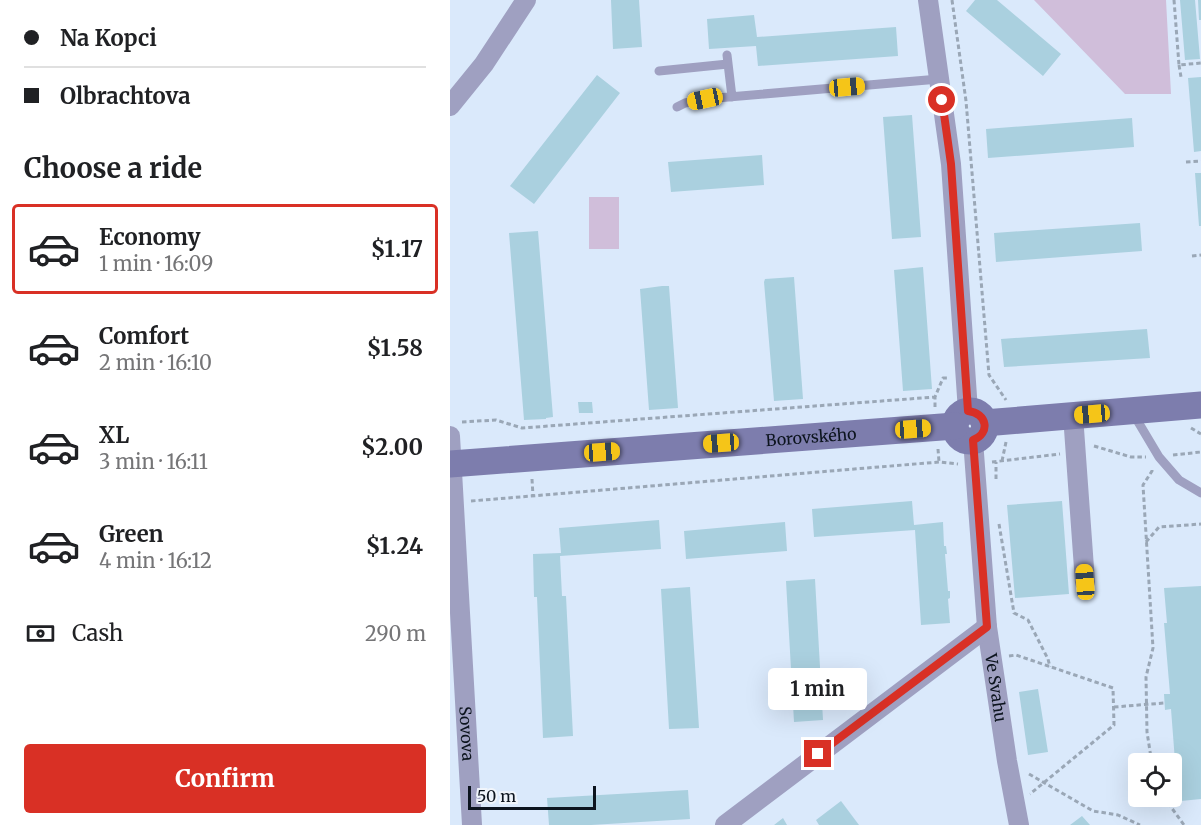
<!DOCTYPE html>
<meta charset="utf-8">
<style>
body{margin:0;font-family:Merriweather,serif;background:#f6f6f6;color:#202124;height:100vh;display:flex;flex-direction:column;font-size:22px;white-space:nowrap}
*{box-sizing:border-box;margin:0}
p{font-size:20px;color:#757577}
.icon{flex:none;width:33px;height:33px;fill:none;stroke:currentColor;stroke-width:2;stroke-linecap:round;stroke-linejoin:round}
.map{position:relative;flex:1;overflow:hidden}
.side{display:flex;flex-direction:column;background:#fff;width:450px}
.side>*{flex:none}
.guide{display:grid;align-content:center;height:132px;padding:0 24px;background:#fff}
.fabs{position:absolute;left:678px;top:753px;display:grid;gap:12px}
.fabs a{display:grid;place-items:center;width:54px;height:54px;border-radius:6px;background:#fff;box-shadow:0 6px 24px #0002;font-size:30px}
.scale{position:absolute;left:18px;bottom:15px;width:128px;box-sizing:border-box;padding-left:6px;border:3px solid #0c141e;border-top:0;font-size:16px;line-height:21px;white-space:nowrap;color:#0c141e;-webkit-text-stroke:4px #f0f5fb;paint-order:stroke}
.end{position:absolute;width:27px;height:27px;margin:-14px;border:8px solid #d93025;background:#fff;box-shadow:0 0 0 3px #fff}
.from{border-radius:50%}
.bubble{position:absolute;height:42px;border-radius:6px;background:#fff;box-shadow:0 6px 24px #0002;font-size:20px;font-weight:700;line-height:42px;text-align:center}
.car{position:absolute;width:18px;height:36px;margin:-18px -9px;border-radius:8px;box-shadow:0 0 4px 2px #0007;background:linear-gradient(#f5c518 24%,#345 0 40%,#f5c518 0 76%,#345 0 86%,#f5c518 0)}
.guide b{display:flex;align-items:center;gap:21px;height:57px;font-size:22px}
.guide b+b{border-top:2px solid #e0e0e0}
.guide i{width:15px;height:15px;background:#202124}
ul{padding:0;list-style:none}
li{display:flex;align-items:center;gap:18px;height:90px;margin:0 12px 9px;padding:0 12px;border:3px solid transparent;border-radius:6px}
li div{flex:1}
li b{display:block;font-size:22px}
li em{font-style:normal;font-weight:700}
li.selected{border-color:#d93025}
li>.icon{width:54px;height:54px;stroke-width:1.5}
h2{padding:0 24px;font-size:27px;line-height:72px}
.pay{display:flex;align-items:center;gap:15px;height:66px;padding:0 24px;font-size:22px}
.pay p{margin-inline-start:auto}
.cta{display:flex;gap:12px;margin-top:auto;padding:12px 24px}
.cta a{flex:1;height:69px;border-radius:6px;background:#d93025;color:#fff;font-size:24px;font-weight:700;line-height:69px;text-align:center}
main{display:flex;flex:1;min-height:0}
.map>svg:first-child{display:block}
.green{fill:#d0beda}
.building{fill:#aad0df}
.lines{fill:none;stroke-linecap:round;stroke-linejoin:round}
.path{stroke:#9aa7b6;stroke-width:3;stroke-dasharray:4.5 3;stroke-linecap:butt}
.service{stroke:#9fa0c1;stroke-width:9}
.minor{stroke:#9fa0c1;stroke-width:20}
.secondary{stroke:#7d7dad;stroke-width:27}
.route{stroke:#d93025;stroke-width:8}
.labels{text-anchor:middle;stroke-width:4.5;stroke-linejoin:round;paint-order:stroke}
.street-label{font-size:16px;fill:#0c141e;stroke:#f0f5fb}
</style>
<main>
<section class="side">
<div class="guide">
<b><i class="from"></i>Na Kopci</b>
<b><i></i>Olbrachtova</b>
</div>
<h2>Choose a ride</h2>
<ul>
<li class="selected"><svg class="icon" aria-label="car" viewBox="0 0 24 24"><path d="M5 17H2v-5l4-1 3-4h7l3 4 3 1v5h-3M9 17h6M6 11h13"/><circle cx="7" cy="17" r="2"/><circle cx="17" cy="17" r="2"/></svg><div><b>Economy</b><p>1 min · 16:09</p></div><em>$1.17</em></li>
<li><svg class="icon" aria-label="car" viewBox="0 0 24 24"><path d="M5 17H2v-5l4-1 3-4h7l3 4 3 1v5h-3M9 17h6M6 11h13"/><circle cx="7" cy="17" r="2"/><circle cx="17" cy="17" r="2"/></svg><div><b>Comfort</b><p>2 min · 16:10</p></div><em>$1.58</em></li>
<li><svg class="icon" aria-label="car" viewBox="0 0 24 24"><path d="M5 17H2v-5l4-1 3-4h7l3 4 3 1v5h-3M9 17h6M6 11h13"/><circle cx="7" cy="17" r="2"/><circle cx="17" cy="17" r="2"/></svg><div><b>XL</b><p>3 min · 16:11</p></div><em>$2.00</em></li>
<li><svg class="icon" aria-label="car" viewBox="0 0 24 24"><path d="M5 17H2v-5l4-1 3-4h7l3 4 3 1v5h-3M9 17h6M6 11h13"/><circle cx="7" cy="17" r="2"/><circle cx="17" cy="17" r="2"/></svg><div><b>Green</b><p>4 min · 16:12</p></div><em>$1.24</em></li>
</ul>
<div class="pay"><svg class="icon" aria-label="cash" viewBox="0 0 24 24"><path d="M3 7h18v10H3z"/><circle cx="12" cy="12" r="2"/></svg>Cash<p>290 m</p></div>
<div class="cta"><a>Confirm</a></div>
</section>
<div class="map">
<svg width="751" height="825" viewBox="0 0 751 825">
<rect width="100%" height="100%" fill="#dae9fb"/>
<path class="green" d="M584 0H716L721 94H675Z
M139 197H169V249H139Z"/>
<path class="building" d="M161 0H189L192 47 163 49Z
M525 0H547L611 54 593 76 516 11Z
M730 0H745L750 59 735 60Z
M748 0H751V20H749Z
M304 15 307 37 446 27 448 56 308 66 306 46 259 49 257 19Z
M147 75 170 93 84 204 60 186Z
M751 77V151L744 152 738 78Z
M462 115 471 237 442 239 433 117Z
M682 118 684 147 538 158 536 129Z
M312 155 314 185 221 192 218 162Z
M745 173H751V226H749Z
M690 223 692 251 546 262 544 233Z
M88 231 103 417 96 418V419L74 420 59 233Z
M473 267 482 389 453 391 444 270Z
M344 277 353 399 324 401 314 282 315 279Z
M212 286H219L228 408 199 410 190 289Z
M697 329 700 358 554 367 551 339Z
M128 402H142L143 413H129Z
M462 501 464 525 493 522 494 546H496L497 554H495L498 591H500V598L498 599 500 623 471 625 465 530 364 537 362 509Z
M612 501 619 594 565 598 557 505Z
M209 520 211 549 110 556 112 596H116L123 736 93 738 87 597H84L83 554 111 553 109 528Z
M335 522 337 551 236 559 234 531Z
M365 579 373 720 344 722 336 581Z
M751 586V799L731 801 729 773 726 774 721 709 715 710 714 694H720L714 623H717L714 588Z
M240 587 249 728 219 729 211 589Z
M588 689 598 752 578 755 569 692Z
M238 790 240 819 141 825H99L97 798Z
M391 801 409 825H369L366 820Z
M632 816 640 825H620Z
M333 818 337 825H324Z"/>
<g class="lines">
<path class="path" d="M502 0 516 101 539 375 556 400
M724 0 729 65 751 63
M729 65 731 77
M736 162 751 161
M742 256 751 255
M485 407V397L493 378H498
M12 422 46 420 72 428 485 397
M741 428 751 434
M644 446 681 457H696
M488 449 489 462
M723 455 751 452
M552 461 556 442
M542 462 610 454
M702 470V471L693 485 703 648 696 677 697 732 702 764
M82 479 83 496
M546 479V462
M21 501 489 462 508 464
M549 524 564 613 578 620 598 659 600 667
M696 542 709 527 751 524
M559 656 566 655 663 688 664 725 580 794
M664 707 714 703
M579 774 643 811 668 815 690 825
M715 796 721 807 734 825"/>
<path class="service" d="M277 55 282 97
M209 71 278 64
M227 107 235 103 255 99 489 79
M684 415 709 457 729 480 751 493"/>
<g class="minor">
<path d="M478 0 501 164 518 411"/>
<path d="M0 106 34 64 76 0"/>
<path d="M623 415 635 582"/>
<path id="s1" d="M0 436 22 825"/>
<path id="s2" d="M523 440 537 627 557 761 569 825"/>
<path d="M275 825 537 627"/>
</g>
<g class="secondary">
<circle cx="520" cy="426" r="15"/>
<path d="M534 423 751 405"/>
<path id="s3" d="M0 464 505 426"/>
</g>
</g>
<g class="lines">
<path class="route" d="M368 754 537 627 523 440C541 433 537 413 518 411L501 164 492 100"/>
</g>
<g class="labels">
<g class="street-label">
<text dy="6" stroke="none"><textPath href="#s3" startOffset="362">Borovského</textPath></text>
<text dy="6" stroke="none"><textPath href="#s2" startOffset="249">Ve Svahu</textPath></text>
<text dy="6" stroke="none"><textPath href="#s1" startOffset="298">Sovova</textPath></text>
</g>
</g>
</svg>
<div class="fabs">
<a><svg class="icon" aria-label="locate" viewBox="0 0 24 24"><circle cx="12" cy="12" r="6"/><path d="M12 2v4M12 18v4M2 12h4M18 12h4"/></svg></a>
</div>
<div class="scale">50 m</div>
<i class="end from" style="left:492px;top:100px"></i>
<i class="end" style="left:368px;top:754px"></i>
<div class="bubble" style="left:318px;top:668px;width:99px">1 min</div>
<i class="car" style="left:397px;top:87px;rotate:85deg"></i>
<i class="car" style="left:255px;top:99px;rotate:258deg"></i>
<i class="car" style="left:642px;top:414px;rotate:265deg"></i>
<i class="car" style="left:463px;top:429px;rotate:86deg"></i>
<i class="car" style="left:271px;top:443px;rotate:266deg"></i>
<i class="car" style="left:152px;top:452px;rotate:86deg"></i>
<i class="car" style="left:635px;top:582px;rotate:356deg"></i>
</div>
</main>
